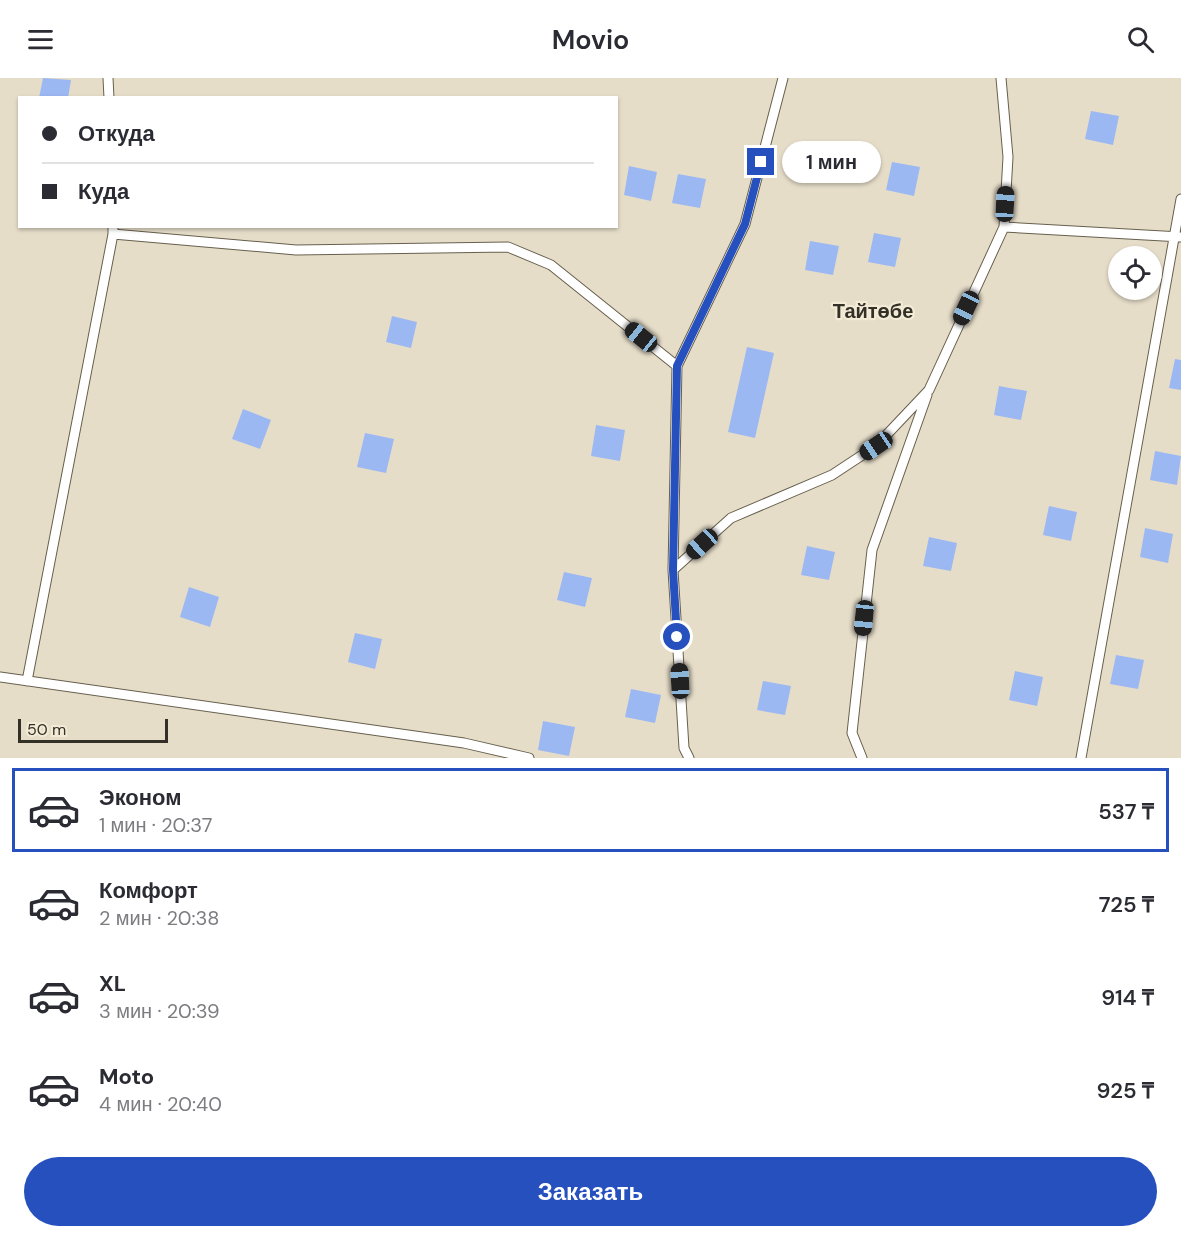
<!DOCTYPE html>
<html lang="ru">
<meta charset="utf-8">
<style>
body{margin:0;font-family:"DM Sans",sans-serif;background:#f2f2f3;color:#2b2b33;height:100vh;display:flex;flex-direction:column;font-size:22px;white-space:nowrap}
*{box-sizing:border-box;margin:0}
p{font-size:20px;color:#7c7c81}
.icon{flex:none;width:33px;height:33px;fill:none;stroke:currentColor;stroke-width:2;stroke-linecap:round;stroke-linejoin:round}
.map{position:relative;height:680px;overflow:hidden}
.panel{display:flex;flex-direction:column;background:#fff;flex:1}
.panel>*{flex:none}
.top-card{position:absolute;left:18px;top:18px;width:600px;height:132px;border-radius:0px;box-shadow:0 2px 4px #0004;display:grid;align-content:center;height:132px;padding:0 24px;background:#fff}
.buttons{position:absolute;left:1108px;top:168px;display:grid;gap:12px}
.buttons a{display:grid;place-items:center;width:54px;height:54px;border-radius:50%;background:#fff;box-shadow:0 2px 4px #0004;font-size:30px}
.scale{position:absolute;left:18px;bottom:15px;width:150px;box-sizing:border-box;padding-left:6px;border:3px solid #333028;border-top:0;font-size:16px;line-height:21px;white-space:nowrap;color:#333028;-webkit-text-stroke:4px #f3ebd6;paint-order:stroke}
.end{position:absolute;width:27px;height:27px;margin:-14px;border:8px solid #2550be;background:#fff;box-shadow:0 0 0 3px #fff}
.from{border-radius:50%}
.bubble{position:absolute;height:42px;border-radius:21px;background:#fff;box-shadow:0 2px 4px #0004;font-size:20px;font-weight:600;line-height:42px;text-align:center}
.car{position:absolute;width:18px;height:36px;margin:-18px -9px;border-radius:8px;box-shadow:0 0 4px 2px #0007;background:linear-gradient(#222 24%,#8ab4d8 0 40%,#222 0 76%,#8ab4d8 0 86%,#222 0)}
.top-card b{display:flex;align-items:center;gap:21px;height:57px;font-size:22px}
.top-card b+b{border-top:2px solid #e1e1e2}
.top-card i{width:15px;height:15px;background:#2b2b33}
ul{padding:10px 0 0;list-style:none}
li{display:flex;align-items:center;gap:18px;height:84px;margin:0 12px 9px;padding:0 12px;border:3px solid transparent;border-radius:0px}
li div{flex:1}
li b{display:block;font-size:22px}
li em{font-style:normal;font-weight:600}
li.active{border-color:#2550be}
li>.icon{width:54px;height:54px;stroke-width:1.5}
.button{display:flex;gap:12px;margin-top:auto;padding:12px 24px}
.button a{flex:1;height:69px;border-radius:36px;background:#2550be;color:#fff;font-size:24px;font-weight:600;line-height:69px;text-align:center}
header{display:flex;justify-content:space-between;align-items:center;height:78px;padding:0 24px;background:#fff;font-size:27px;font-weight:600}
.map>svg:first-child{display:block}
.building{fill:#9cb8f3}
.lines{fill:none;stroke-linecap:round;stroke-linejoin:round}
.service-casing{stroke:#675f4d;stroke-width:11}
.service{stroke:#fff;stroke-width:9}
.route{stroke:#2550be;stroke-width:8}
.labels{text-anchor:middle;stroke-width:4.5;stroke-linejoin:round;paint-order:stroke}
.quarter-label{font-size:20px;font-weight:bold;fill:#333028;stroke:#f3ebd6}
</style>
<header><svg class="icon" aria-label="menu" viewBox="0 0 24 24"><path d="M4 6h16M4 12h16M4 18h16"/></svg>Movio<svg class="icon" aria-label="search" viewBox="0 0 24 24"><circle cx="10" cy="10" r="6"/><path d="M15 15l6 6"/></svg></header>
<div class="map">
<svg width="1181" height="680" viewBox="0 0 1181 680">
<rect width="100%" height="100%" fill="#e6ddc9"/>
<path class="building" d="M43 0 71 2 68 20H39Z
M1091 33 1119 38 1113 67 1085 61Z
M892 84 920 89 914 118 886 112Z
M629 88 657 94 651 123 624 117Z
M678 96 706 101 700 130 672 125Z
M874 155 901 160 895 189 868 184Z
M810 163 839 168 833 197 805 192Z
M392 238 417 244 411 270 386 264Z
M747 269 774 275 755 360 728 354Z
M1175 281 1181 282V312L1169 310Z
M999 308 1027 313 1021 342 994 337Z
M243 331 271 342 260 371 232 361Z
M596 347 625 352 620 383 591 378Z
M365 355 394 361 386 395 357 389Z
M1155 373 1181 378 1177 407 1150 402Z
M1049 428 1077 434 1071 463 1043 457Z
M1145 450 1173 456 1168 485 1140 479Z
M929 459 957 465 951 493 923 488Z
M807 468 835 474 829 502 801 497Z
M564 494 592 500 585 529 557 522Z
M189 509 219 519 210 549 180 539Z
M355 555 382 561 375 591 348 584Z
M1116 577 1144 582 1138 611 1110 606Z
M1015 593 1043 599 1037 628 1009 622Z
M763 603 791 608 785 637 757 632Z
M631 611 661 617 655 645 625 639Z
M543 643 575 649 569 678 538 672Z"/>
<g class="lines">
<defs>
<path id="service" d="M108 0 109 20
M1001 0 1008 79 1004 149
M113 148V156L296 172 508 169 551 187 677 288
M673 492 677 288 745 146 783 0
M0 599 464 665 529 680
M27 603 113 156
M689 680 684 670 673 492 731 440 832 397 876 368 929 312 1004 149 1181 159
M862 680 852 655 872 472 927 317
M1081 680 1181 121"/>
</defs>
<use href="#service" class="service-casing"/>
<use href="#service" class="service"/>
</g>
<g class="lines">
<path class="route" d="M677 559 673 492 677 288 745 146 761 84"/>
</g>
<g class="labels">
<g class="quarter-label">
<text x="873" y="240">Тайтөбе</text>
</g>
</g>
</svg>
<div class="buttons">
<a><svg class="icon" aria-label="locate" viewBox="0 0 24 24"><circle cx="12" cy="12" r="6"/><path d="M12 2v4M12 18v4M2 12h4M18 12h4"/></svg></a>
</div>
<div class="scale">50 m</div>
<i class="end from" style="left:677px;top:559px"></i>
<i class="end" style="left:761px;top:84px"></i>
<div class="bubble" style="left:782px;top:63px;width:99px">1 мин</div>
<i class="car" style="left:1005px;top:126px;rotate:3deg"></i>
<i class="car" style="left:966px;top:230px;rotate:205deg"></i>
<i class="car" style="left:641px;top:259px;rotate:309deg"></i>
<i class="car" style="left:876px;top:368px;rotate:236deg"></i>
<i class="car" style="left:702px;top:466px;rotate:228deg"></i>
<i class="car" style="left:864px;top:540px;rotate:186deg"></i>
<i class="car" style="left:680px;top:603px;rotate:357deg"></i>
<div class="top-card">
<b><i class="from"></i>Откуда</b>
<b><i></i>Куда</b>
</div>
</div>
<section class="panel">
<ul>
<li class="active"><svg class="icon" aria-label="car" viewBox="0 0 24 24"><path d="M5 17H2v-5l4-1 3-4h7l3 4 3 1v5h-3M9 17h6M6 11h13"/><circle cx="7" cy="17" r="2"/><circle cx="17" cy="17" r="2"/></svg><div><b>Эконом</b><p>1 мин · 20:37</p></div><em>537 ₸</em></li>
<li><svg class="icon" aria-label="car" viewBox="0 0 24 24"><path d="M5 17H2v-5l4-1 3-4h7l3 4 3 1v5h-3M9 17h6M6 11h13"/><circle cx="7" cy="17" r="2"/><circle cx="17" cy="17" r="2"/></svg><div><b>Комфорт</b><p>2 мин · 20:38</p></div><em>725 ₸</em></li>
<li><svg class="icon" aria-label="car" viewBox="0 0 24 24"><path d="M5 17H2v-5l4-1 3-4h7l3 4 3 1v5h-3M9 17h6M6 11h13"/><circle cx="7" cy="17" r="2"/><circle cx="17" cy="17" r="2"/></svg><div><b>XL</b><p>3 мин · 20:39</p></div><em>914 ₸</em></li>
<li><svg class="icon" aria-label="car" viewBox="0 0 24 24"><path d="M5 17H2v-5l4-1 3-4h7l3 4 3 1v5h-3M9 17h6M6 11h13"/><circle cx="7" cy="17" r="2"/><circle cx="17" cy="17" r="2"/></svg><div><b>Moto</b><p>4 мин · 20:40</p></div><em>925 ₸</em></li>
</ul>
<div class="button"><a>Заказать</a></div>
</section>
